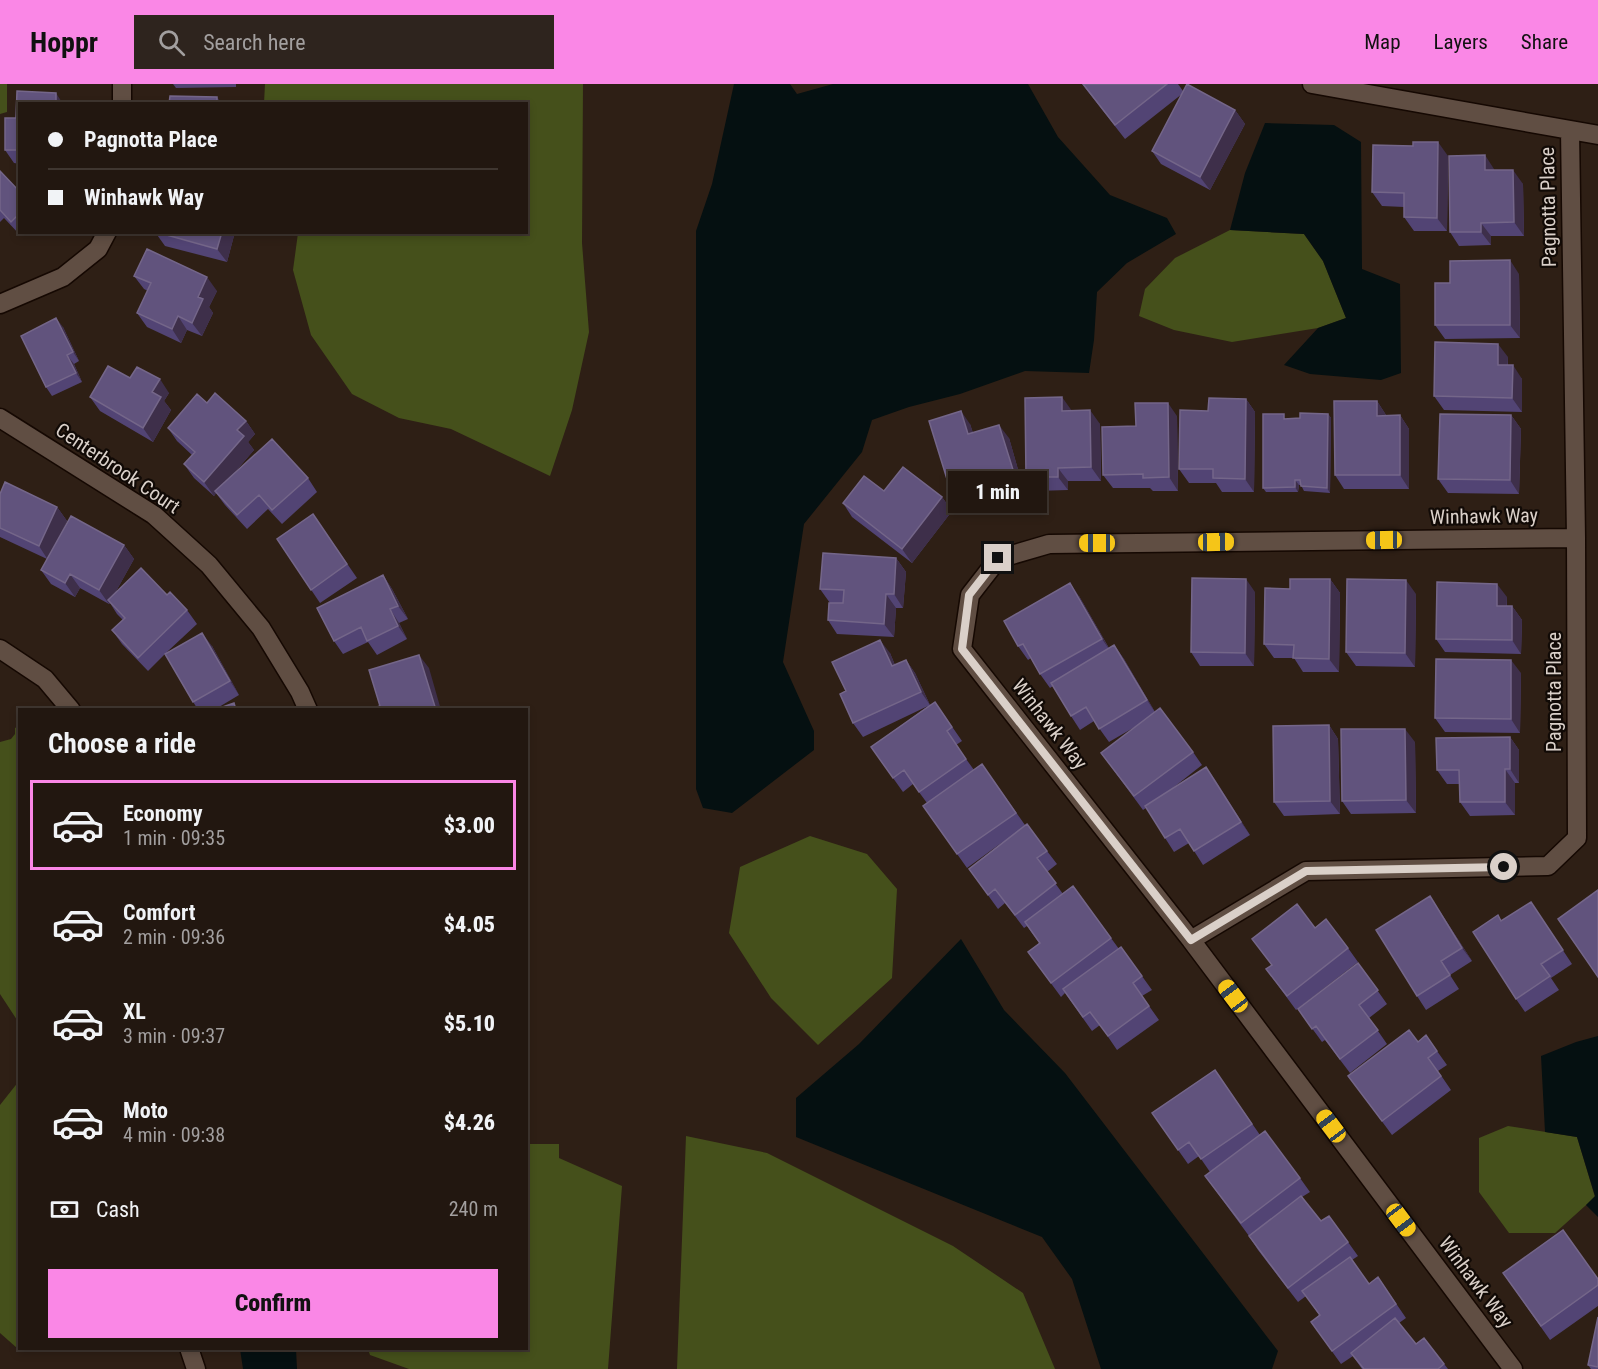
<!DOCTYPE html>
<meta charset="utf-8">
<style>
body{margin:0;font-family:"Roboto Condensed",sans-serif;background:#2e241e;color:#f1f3f6;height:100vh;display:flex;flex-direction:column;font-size:22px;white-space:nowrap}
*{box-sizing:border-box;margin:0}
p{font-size:20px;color:#a29f9f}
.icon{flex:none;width:33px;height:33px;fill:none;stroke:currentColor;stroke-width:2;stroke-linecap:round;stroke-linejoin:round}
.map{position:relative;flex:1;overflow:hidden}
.side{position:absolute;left:18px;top:624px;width:510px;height:642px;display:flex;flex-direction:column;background:#221710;border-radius:0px;box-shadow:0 3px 9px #0003,0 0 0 2px #3f3630}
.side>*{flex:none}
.hud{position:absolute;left:18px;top:18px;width:510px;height:132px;border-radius:0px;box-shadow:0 3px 9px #0003,0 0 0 2px #3f3630;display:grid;align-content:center;height:132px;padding:0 30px;background:#221710}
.end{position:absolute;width:27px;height:27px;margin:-14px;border:8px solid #dad0c9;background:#111;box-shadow:0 0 0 3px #111}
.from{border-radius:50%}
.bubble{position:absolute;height:42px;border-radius:0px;background:#221710;box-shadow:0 3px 9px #0003,0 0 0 2px #3f3630;font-size:20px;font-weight:800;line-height:42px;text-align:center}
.car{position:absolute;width:18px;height:36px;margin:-18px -9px;border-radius:8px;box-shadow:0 0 4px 2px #0007;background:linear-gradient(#f5c518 24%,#345 0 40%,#f5c518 0 76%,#345 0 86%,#f5c518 0)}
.hud b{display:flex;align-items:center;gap:21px;height:57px;font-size:22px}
.hud b+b{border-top:2px solid #3f3630}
.hud i{width:15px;height:15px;background:#f1f3f6}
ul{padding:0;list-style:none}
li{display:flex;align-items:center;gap:18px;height:90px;margin:0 12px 9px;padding:0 18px;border:3px solid transparent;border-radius:0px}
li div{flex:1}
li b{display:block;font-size:22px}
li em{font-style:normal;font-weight:800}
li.current{border-color:#fa87e6}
li>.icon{width:54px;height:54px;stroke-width:1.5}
h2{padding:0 30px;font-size:27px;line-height:72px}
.pay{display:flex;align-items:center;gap:15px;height:66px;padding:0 30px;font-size:22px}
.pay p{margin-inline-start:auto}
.cta{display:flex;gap:12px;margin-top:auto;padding:12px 30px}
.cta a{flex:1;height:69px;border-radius:0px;background:#fa87e6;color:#111;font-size:24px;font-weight:800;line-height:69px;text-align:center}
header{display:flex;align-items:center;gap:36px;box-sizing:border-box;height:84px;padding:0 30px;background:#fa87e6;color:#111}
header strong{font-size:28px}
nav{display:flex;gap:33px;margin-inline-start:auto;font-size:21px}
.search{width:420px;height:54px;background:#2e241e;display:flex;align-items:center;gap:15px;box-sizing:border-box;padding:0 21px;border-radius:0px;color:#a29f9f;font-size:22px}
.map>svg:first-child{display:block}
.green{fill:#45501b}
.water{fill:#051011}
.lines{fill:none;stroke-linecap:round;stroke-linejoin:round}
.street-casing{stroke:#150802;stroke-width:21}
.secondary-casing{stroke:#150802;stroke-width:21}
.street{stroke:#604e43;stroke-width:18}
.secondary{stroke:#604e43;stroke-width:18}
.wall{fill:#524474}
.shaded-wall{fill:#3e2f4a}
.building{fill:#61537d;stroke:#746689;stroke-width:1.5}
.route{stroke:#dad0c9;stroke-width:8}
.labels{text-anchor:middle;stroke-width:4.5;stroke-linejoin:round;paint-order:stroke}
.street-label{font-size:20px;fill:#dad0c9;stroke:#110a06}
</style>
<header>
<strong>Hoppr</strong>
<div class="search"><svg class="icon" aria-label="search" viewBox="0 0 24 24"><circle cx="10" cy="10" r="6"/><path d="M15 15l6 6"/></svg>Search here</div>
<nav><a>Map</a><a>Layers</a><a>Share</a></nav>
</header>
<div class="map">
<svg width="1598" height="1285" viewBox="0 0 1598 1285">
<rect width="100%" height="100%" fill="#2e1f15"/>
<path class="green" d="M0 0H7V28L0 30Z
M265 0H583L582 159 589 248 572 326 550 392 451 345 399 334 352 310 311 251 293 186 298 149 526 148V20L264 19Z
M1230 146 1304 150 1323 177 1346 234 1318 244 1232 258 1174 246 1139 232 1145 205 1175 174Z
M19 642H20L19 939 0 910V658L11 655 15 650V644Z
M810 752 867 770 897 805 892 894 818 961 771 914 729 849 740 783Z
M19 997 20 1264H17L0 1249V1021Z
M1508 1042 1577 1053 1595 1113 1555 1149H1509L1479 1108V1054Z
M686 1052 767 1069 953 1162 1023 1209 1055 1285H677Z
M527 1060H559V1074L622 1102 608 1285H409L370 1271 368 1265 526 1264Z"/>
<path class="water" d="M734 0H790L797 10 833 0H1028L1058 53 1110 111 1167 134 1176 150 1127 179 1097 208 1094 256 1089 289 1025 287 960 310 909 323 872 336 862 368 804 440 783 578 814 647V666L732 729 703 724 696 705V147L712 100Z
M1265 39 1334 41 1361 58 1362 185 1400 200 1401 289 1381 296 1310 290 1284 281 1318 244 1346 234 1323 177 1304 150 1230 146 1245 89Z
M961 855 1004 926 1065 989 1278 1267 1272 1285H1101L1072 1195 1042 1153 796 1053V1014L859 960Z
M1598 952V1133L1586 1121 1595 1112 1577 1053 1545 1048 1541 972 1576 958Z
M240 1265H296L297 1285H243Z"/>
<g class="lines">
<defs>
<path id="street" d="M1312 0 1598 51
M122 20V0
M0 220 63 193 98 165 107 148
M0 334 154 431 209 481 261 544 300 608 308 626
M1191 856 1306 787 1548 782 1577 754 1576 454 1570 46
M1513 1285 1191 856 962 565 970 511 998 475 1049 460 1576 454"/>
<path id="secondary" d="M0 565 45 595 71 626
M189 1264 196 1285"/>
</defs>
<use href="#street" class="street-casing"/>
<use href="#secondary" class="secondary-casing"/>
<use href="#street" class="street"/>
<use href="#secondary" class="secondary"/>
</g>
<path class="wall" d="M173 0H236V3L176 4Z
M1082 0H1178L1183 7 1235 26 1245 40 1210 106 1161 80 1152 67 1182 10 1125 55Z
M20 20V80L14 79 5 66 16 34Z
M1413 62 1448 72 1447 147H1414L1404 133V123L1382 122 1372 108Z
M1494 85V86L1523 100 1524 152H1491V161L1459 162 1450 148Z
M0 87 20 108V148H23L20 151 4 134 0 138Z
M155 148H235L227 178 165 162Z
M1519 190 1520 254 1445 255 1435 241Z
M134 192 217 207 209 223 213 229 202 252 187 246 181 259 147 243 137 229 148 207 144 205Z
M63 243 79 277 74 280 82 298 52 312 46 303Z
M1508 273V281L1522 295V328L1444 326 1434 312Z
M130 294 169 309 164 317 171 326 153 358 100 327 90 313Z
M1246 315 1255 328 1254 408H1222L1216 399H1189L1179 385 1208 327Z
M1377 317 1386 331H1400L1409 345V405H1344L1335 391Z
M207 319 246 337 255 350 248 358 254 366 228 396 308 394 317 408 282 440 268 425 247 445 225 421 216 409 214 412 194 394 184 380 192 371 177 357 168 344Z
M1071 326 1100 340 1101 397H1068V406L1036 407 1026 393Z
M1328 330 1331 334 1330 409 1304 407 1301 401H1299L1298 408H1266L1263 404 1287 335 1300 334Z
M1511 331 1521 345 1519 410 1448 409 1438 395Z
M1177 332 1178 407H1153L1150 404H1113L1103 391 1136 342Z
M970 340 973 349 1009 354 1023 403 961 422 951 408Z
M884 407 942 413 952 427 912 479 852 433 843 419Z
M0 408 57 423 67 437 57 457 124 461 134 475 115 509 167 511 187 526 197 540 167 568 212 562 239 611 214 626H198L165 570 148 587 122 560 112 546 123 536 117 530 110 519 109 520 80 504 75 513 51 500 41 486 47 475 0 453Z
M313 430 357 494 320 519 277 455Z
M896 474 906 488 903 524H896L894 553 837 550 828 536 830 519 820 505Z
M383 491 392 505 408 535 399 539 407 555 377 571 368 558 343 570 334 557Z
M1330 495 1340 509 1339 588H1303L1294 574H1274L1264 560 1290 505Z
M1255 508 1254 582H1200L1191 568Z
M1416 510 1415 583 1356 582 1346 568Z
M1079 512 1109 564 1114 561 1124 575 1155 628 1193 668 1202 681 1169 707 1206 683 1250 751 1203 781 1189 759 1174 768 1146 724 1143 726 1101 669 1140 640 1109 658 1094 637 1080 646 1071 632 1053 602 1050 604 1040 590 1031 574 1028 576 1018 562Z
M1507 513V522H1512L1522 536 1521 570 1445 568 1436 555Z
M890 569 895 581 906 576 915 589 930 621 935 618 962 657 956 661 974 686 982 680 1025 741 1047 767 1057 780 1047 788 1063 810 1073 802 1119 865 1121 863 1152 906 1142 912 1159 936 1117 966 1100 941 1092 947 1065 909 1061 913 1028 868 1039 859 1027 842 1024 844 1005 819 998 825 969 785 1004 757 967 784 923 722 927 719 913 700 903 708 871 663 928 622 863 653 853 639 846 607Z
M1521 589 1520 649 1445 648 1435 634Z
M1329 641 1338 655 1340 730 1284 732 1274 718Z
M1510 653 1519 666V699H1515V731L1470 732 1460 718V700H1447L1437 686Z
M1415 658 1416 729 1351 730 1342 717Z
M1531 818 1572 880 1551 894 1559 906 1525 928 1516 915 1501 837Z
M1439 826 1472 877 1450 891 1459 905 1426 926 1417 912Z
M1315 844 1348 864 1358 878 1296 926 1266 885 1272 881 1252 855Z
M1358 879 1387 920 1369 934 1387 960 1350 989 1325 956 1322 958 1298 925Z
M1418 958 1437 967 1447 981 1438 987 1451 1006 1392 1051 1358 1005Z
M1215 986 1260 1051 1300 1094 1310 1108 1302 1113 1321 1137 1348 1158 1358 1172 1352 1176 1369 1200 1378 1193 1406 1234 1399 1239 1416 1260 1424 1254 1448 1285H1362L1353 1272 1341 1280 1311 1238 1319 1231 1306 1212 1298 1218 1258 1166 1249 1152 1205 1092 1210 1088 1199 1072 1188 1080 1152 1029Z
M1503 1189 1598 1195V1222L1550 1256Z
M1598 1233V1285H1591L1588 1281Z"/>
<path class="shaded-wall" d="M56 9 63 20H56Z
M217 13 222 20H217Z
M1235 26 1245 40 1210 106 1200 93Z
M1438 58 1448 72 1447 147 1437 134Z
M1485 71 1494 85V100L1485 86Z
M1513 86 1523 100 1524 152 1514 138Z
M1481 139 1491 152V161L1481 148Z
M222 148H235L227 178 217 165Z
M1510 176 1519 190 1520 254 1510 241Z
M207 193 217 207 209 223 213 229 202 252 192 239 198 213Z
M178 232 187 246 181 259 172 245Z
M56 234 63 243 79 277 73 268Z
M1498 260 1508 273 1507 294 1498 281Z
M67 271 74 280 82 298 76 289Z
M1513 281 1522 295V328L1512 314Z
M160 295 169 309 164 317 171 326 153 358 143 344 152 308Z
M1062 313 1072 327H1062Z
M1246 315 1255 328 1254 408 1245 395Z
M1377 317 1386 331V345L1377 332Z
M1168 319 1177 332 1178 407 1169 393Z
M1090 326 1100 340 1101 397 1091 383Z
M961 327 970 340 978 364 968 350Z
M1328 330 1331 334 1330 409 1327 404Z
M1400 331 1409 345V405L1400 391Z
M1511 331 1521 345 1519 410 1510 396Z
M246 337 255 350 248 358 254 366 214 412 204 398 237 346Z
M999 341 1009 354 1023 403 1014 389Z
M1058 384 1068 397V406L1058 393Z
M1295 396 1299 401 1298 408 1295 403Z
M942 413 952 427 912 479 902 465Z
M57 423 67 437 48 476 39 462Z
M124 461 134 475 110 518 108 516 110 519 109 520 99 506Z
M896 474 906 488 903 524 894 510Z
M70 490 80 504 75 513 65 499Z
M383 491 392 505 408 535 398 522Z
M1246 495 1255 508 1254 582 1245 569Z
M1330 495 1340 509 1339 588 1329 575Z
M1406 496 1416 510 1415 583 1405 569Z
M1070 499 1079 512 1111 568 1102 555Z
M1497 500 1507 513 1506 536 1497 522Z
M886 510 896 524 894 553 884 540Z
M1512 522 1522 536 1521 570 1512 556Z
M390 525 399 539 407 555 398 542Z
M202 549 212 562 239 611 230 597Z
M880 556 890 569 901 596 892 582Z
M1114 561 1124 575 1156 630 1147 616Z
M419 571 429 584 441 626H436Z
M906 576 915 589 930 621 921 608Z
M1511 576 1521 589 1520 649 1511 635Z
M1329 641 1338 655 1340 730 1330 717Z
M1405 645 1415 658 1416 729 1406 716Z
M1510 653 1519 666V699L1510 685Z
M1206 683 1216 697 1250 751 1241 738Z
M1505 685 1515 699V731L1505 718Z
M1430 812 1439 826 1472 877 1462 864Z"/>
<path class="building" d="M1083 0H1167L1115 41Z
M1187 0 1235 26 1200 93 1152 67Z
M17 7 56 9V20H20V66H5V34H16Z
M170 12 217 13V20H169Z
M1413 58H1438L1437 134 1404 133V109L1372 108 1373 61 1413 62Z
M1485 71V86H1513L1514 138 1481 139V148H1450L1449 72Z
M0 87 20 108V129L11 138 0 126Z
M156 148H222L217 165Z
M147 165 207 193 198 213 203 215 192 239 178 232 172 245 137 229 151 199 134 192Z
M1510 176V241H1435V199H1450V177Z
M56 234 73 268 67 271 76 289 46 303 21 252Z
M1435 258 1498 260V281H1513L1512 314 1434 312Z
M108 282 130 294 137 283 160 295 152 308 161 313 143 344 90 313Z
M215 309 246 337 237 346 244 352 204 398 184 380 195 368 168 344 197 310 207 319Z
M1062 313V327L1090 326 1091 383 1058 384V393H1026L1025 314Z
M1209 314 1246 315 1245 395 1213 394V385H1179L1180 326 1208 327Z
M1334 317H1377V332L1400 331V391H1335Z
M1135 319H1168L1169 393 1143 394V390L1103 391 1102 343 1136 342Z
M961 327 968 350 999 341 1014 389 951 408 929 337Z
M1300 329 1328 330 1327 404 1301 402 1300 396H1295V403L1263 404V330H1284V335L1300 334Z
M1440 330 1511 331 1510 396 1438 395Z
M272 355 308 394 272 426 259 411 237 431 215 407Z
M903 383 942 413 902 465 843 419 864 392 884 407Z
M5 398 57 423 39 462 0 444V410Z
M313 430 347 480 311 506 277 455Z
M71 432 124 461 99 506 70 490 65 499 41 486Z
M823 469 896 474 894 510H886L884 540 828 536 829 519H843L844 506 820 505Z
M141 484 167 511 170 508 187 526 138 574 112 546 125 534 108 516Z
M383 491 398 522 390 525 398 542 367 557 361 543 334 557 317 524Z
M1192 494 1246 495 1245 569 1191 568Z
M1290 495H1330L1329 575 1293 574 1294 561 1264 560 1265 504 1290 505Z
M1347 495 1406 496 1405 569 1346 568Z
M1437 498 1497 500V522H1512V556L1436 555Z
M1070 499 1102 555 1040 590 1023 560 1018 562 1004 537Z
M202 549 230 597 193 618 165 570Z
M880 556 892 582 906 576 921 608 853 639 840 610 846 607 832 578Z
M1114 561 1147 616 1099 645 1086 623 1071 632 1051 599Z
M419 571 436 626H367L380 622 369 586Z
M1436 575 1511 576V635L1435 634Z
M935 618 952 643 947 647 966 675 919 708 904 686 893 694 871 663Z
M234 619 236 626H214Z
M1160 624 1193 668 1134 712 1101 669Z
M1329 641 1330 717 1274 718 1273 642Z
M1341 645H1405L1406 716 1342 717Z
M1510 653V685H1505V718H1460L1459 686H1437L1436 654Z
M982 680 1016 729 957 770 923 722Z
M1206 683 1241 738 1194 767 1180 745 1165 754 1145 722Z
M1027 740 1047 767 1037 774 1056 799 1015 831 995 805 988 811 969 785Z
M1073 802 1111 854 1051 899 1028 868 1040 859 1025 838Z
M1598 806V893L1558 835Z
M1430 812 1462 864 1441 877 1450 891 1417 912 1376 846Z
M1531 818 1563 866 1541 880 1550 892 1516 915 1473 848 1498 831 1501 837Z
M1297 820 1315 844 1326 835 1348 864 1287 912 1266 885 1272 881 1252 855Z
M1121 863 1142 892 1133 899 1149 922 1108 952 1090 928 1083 933 1063 905Z
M1358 879 1378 906 1359 921 1378 946 1340 975 1316 942 1312 945 1298 925Z
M1409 946 1418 958 1426 951 1437 967 1428 974 1441 992 1382 1037 1348 992Z
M1215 986 1252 1040 1201 1075 1189 1058 1178 1066 1152 1029Z
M1265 1047 1300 1094 1241 1139 1205 1092Z
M1301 1112 1321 1137 1329 1132 1348 1158 1288 1204 1249 1152Z
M1563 1146 1598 1195V1201L1541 1242 1503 1189Z
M1350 1173 1369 1200 1378 1193 1396 1220 1332 1267 1311 1238 1320 1231 1302 1207Z
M1598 1233V1283L1588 1281Z
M1395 1234 1416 1260 1424 1254 1444 1280 1438 1285H1364L1351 1269Z"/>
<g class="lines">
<path class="route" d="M998 474 969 511 962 565 1191 856 1306 787 1504 783"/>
</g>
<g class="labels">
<g class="street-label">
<text transform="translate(1548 123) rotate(-91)" y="7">Pagnotta Place</text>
<text transform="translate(118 384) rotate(34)" y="7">Centerbrook Court</text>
<text transform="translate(1484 432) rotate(-1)" y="7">Winhawk Way</text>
<text transform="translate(1554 608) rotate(-90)" y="7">Pagnotta Place</text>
<text transform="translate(1050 640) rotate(52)" y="7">Winhawk Way</text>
<text transform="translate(1476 1198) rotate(53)" y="7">Winhawk Way</text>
</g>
</g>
</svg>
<i class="end from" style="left:1504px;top:783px"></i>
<i class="end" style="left:998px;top:474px"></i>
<div class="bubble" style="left:948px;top:387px;width:99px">1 min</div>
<i class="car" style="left:1384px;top:456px;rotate:269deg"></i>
<i class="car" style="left:1216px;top:458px;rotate:89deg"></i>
<i class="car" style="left:1097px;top:459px;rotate:270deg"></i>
<i class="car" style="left:1233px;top:912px;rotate:323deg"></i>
<i class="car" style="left:1331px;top:1042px;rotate:323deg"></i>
<i class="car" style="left:1401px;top:1136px;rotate:143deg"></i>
<div class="hud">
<b><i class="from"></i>Pagnotta Place</b>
<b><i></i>Winhawk Way</b>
</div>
<section class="side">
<h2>Choose a ride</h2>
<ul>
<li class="current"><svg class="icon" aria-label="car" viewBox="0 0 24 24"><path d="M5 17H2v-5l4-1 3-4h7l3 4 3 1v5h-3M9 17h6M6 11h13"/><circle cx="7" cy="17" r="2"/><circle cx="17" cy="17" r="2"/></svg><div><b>Economy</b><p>1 min · 09:35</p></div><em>$3.00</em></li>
<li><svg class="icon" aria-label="car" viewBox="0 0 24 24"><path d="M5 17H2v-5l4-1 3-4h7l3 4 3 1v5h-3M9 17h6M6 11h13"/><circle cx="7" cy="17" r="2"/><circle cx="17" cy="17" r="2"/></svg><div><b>Comfort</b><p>2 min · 09:36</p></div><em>$4.05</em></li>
<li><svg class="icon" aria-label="car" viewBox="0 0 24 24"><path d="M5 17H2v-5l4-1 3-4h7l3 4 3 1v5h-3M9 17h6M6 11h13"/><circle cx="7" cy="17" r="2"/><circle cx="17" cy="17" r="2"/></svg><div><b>XL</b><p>3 min · 09:37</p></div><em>$5.10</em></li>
<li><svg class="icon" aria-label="car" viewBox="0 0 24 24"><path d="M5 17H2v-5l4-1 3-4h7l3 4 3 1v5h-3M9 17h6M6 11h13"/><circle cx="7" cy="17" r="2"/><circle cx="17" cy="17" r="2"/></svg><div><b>Moto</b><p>4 min · 09:38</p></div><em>$4.26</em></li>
</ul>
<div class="pay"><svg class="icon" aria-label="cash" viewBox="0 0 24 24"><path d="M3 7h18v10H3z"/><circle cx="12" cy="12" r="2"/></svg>Cash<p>240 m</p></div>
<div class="cta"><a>Confirm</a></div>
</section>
</div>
